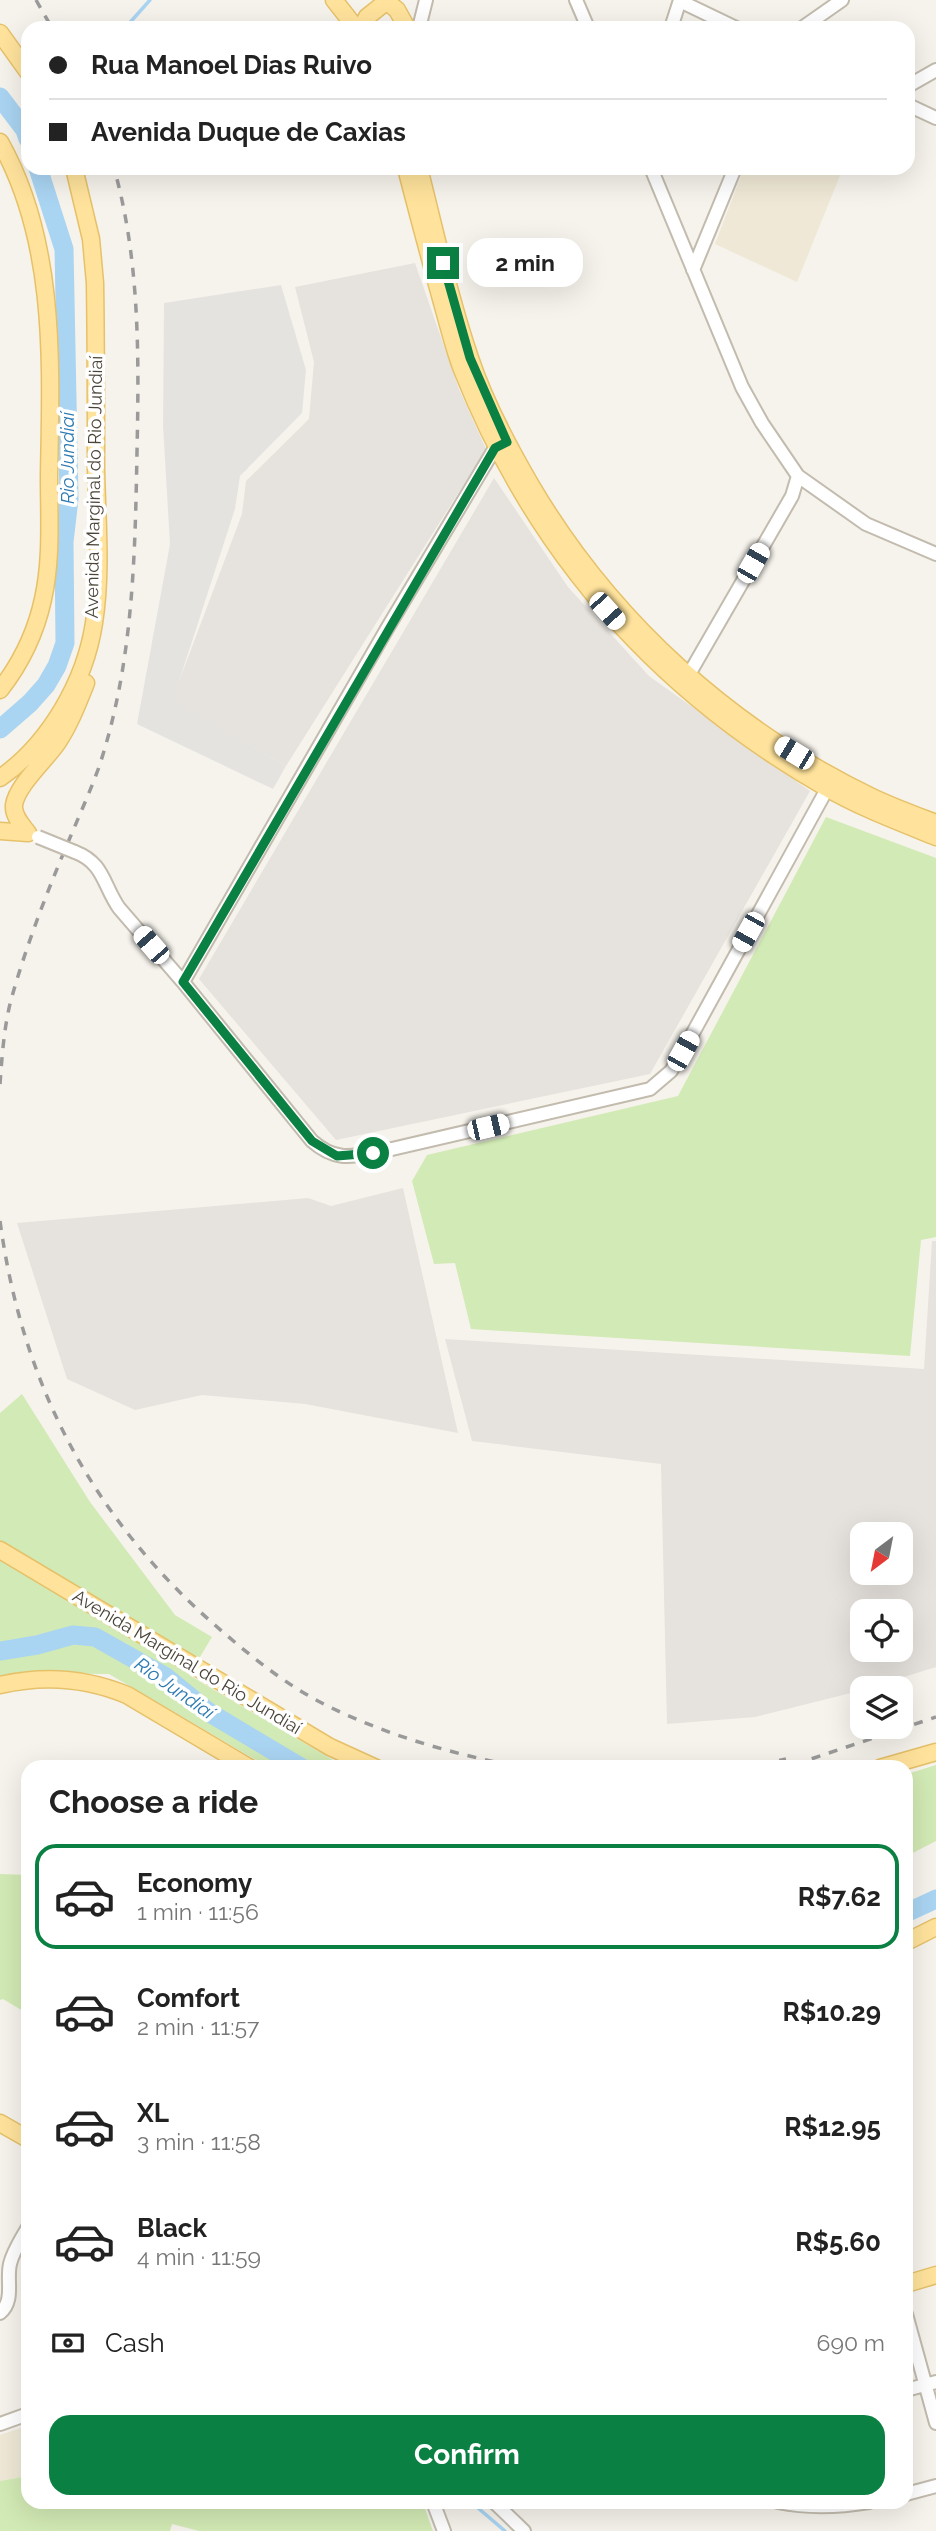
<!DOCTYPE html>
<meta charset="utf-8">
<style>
body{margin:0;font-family:Raleway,sans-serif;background:#f6f6f6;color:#222;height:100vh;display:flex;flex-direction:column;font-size:26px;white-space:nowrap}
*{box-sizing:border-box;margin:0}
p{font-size:23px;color:#767676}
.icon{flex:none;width:38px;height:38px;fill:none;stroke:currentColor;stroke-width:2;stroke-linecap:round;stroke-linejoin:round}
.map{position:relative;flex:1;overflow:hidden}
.panel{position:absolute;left:21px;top:1760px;width:892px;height:749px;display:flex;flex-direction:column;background:#fff;border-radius:21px;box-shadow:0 7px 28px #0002}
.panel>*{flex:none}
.guide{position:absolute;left:21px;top:21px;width:894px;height:154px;border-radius:21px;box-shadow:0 7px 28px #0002;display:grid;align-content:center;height:154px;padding:0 28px;background:#fff}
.needle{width:46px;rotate:212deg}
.buttons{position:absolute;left:850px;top:1522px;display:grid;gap:14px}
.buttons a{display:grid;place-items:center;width:63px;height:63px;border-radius:14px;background:#fff;box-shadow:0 7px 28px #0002;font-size:35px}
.end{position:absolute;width:32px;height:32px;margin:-16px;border:9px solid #0b8043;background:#fff;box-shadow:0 0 0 4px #fff}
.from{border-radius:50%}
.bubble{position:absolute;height:49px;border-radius:21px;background:#fff;box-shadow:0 7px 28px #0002;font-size:23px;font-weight:700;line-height:49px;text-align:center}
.car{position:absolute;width:21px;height:42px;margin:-21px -10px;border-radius:9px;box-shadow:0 0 5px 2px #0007;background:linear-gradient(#fff 24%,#345 0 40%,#fff 0 76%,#345 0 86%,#fff 0)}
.guide b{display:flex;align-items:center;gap:24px;height:66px;font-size:26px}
.guide b+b{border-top:2px solid #e0e0e0}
.guide i{width:18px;height:18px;background:#222}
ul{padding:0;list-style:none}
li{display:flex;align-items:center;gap:21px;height:105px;margin:0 14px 10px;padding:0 14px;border:4px solid transparent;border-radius:21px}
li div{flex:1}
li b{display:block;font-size:26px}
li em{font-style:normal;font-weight:700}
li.on{border-color:#0b8043}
li>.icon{width:63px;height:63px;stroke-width:1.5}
h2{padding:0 28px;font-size:32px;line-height:84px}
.pay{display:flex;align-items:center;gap:18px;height:77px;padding:0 28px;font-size:26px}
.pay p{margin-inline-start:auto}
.cta{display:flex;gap:14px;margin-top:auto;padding:14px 28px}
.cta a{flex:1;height:80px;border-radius:21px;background:#0b8043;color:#fff;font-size:28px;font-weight:700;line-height:80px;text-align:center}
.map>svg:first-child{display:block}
.industrial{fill:#e6e2dd;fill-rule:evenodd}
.education{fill:#efe8d6}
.green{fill:#d2eab5}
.parking{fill:#e5e3e0}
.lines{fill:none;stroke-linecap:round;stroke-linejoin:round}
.stream{stroke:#a9d4f2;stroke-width:3.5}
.river{stroke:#a9d4f2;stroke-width:19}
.minor-casing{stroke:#c2bbae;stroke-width:16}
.major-casing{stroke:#e6c16a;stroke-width:19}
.minor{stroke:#fff;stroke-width:12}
.major{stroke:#ffe39c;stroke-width:16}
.rail{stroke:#9a9a9a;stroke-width:3.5;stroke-dasharray:9 9;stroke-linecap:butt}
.minor-bridge-casing{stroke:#c2bbae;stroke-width:16;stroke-linecap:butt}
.minor-bridge{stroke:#fff;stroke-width:12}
.route{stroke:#0b8043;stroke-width:9}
.labels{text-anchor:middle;stroke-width:7;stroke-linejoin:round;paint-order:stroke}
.street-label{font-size:18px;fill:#4b4439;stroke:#fff}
.water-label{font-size:19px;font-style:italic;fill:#2e7ab2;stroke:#fff}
</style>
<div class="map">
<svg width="936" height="2531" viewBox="0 0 936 2531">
<rect width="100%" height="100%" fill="#f6f3ec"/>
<path class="industrial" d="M415 263 459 389 486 449 286 766 172 700 242 514 246 481 309 419 314 362 295 287Z
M494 478 568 587 649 676 810 791 650 1074 336 1140 199 979Z
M403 1188 458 1433 305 1404 202 1395 135 1410 67 1379 17 1223 308 1198 331 1206Z
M932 1241H936V1667L859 1691 755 1717 667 1724 661 1464 472 1441 445 1339 924 1369ZM863 1535H901V1573H863ZM863 1612H901V1650H863Z"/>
<path class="education" d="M744 168H843L797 282 715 244Z
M24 2427 27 2476 0 2481V2435Z"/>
<path class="green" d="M826 817 936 858V1237L921 1240 910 1356 471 1329 455 1263 434 1264 412 1181 427 1155 678 1096Z
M22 1394 90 1502 175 1615 212 1637 189 1675 345 1767H268L109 1674 14 1673 0 1676V1413Z
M936 1765V1841L907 1856V1774Z
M0 1874 28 1875V2014L3 1999 0 2000Z
M27 2476 28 2502 423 2503 433 2531H199L172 2524 170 2531H0V2481Z"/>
<path class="parking" d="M281 285 306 370 302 413 240 476 235 509 173 700 286 766 273 789 137 724 170 544 163 426 164 303Z"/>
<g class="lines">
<path class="stream" d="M125 28 150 0
M27 138 28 137
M471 2502 505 2531"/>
<path class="river" d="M0 97 25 130 28 139
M0 729 30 703 46 685 57 666 65 643 64 542 69 499 64 249 38 168
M0 1651 37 1645 73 1635 95 1637 166 1677 210 1713 302 1768
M906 1913 936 1899"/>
<defs>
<path id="minor" d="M576 0 588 28
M680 1 736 28
M419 28 426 0
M671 28 680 0
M802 28 842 0
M908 86 936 70
M908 105 936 118
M651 168 742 387 762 423 798 476 866 524 936 554
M693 270 735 168
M688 676 792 496 798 476
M75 852C104 863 103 885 119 908L183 982 312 1141C335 1161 350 1157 379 1152L650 1089 671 1071 683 1051 827 789
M183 982 388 627 495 448 502 444
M0 2313C15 2300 6 2281 10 2264 13 2251 22 2238 28 2227
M906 2314 936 2423
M906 2390 936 2382
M0 2424 28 2414
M906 2494 936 2486
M433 2502 444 2531
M494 2502 524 2531
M778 2502C808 2508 839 2507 869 2502"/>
<path id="major" d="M334 0 356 28
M385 0 397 10 407 28
M361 28 367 17 387 1
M0 33 28 72
M0 142C57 243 51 365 49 476 49 516 52 560 43 599 36 632 21 663 0 690
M406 168C419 218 432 267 446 317 451 335 456 355 463 372 535 553 656 690 825 787 859 807 899 822 936 837
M419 168C435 231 449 296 470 358 485 403 508 446 532 487 612 622 731 729 872 797 893 807 915 815 936 823
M0 778C49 744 85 682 94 623 102 573 97 519 96 469 96 407 96 345 95 283L91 239 74 168
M0 831 28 833
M28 833C22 825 13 816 14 805 17 785 46 760 58 742 70 724 78 703 86 683
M0 1550 330 1747 376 1768
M0 1685C43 1675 86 1678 127 1695L250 1768
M880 1768 936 1752
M906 1942 936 1927
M0 2123 28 2139
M906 2284 936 2275"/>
</defs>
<use href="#minor" class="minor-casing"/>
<use href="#major" class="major-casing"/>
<use href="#minor" class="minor"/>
<use href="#major" class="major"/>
<path class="rail" d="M36 0 52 28
M0 1084C2 1056 4 1027 11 1000 26 946 47 892 69 840 79 816 90 792 99 767 133 664 135 560 137 452 139 358 140 260 114 168
M0 1221C22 1384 92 1518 216 1626 248 1654 281 1681 318 1701 383 1735 453 1754 524 1768
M744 1768 786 1759
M777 1768 799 1763 936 1717"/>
<defs>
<path id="minor-bridge" d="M38 837 75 852"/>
</defs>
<use href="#minor-bridge" class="minor-bridge-casing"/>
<use href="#minor-bridge" class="minor-bridge"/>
</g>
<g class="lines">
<path class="route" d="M373 1153 337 1156 312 1141 183 982 495 448 507 442 470 358 443 263"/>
</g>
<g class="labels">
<g class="street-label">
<text transform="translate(94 487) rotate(-89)" y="6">Avenida Marginal do Rio Jundiaí</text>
<text transform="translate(187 1662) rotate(31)" y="6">Avenida Marginal do Rio Jundiaí</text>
</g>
<g class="water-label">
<text transform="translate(67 458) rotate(-90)" y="7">Rio Jundiaí</text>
<text transform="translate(175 1688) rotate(35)" y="7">Rio Jundiaí</text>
</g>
</g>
</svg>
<div class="buttons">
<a><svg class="needle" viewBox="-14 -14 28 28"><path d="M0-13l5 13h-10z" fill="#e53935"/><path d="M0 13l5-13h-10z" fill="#767676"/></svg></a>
<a><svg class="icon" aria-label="locate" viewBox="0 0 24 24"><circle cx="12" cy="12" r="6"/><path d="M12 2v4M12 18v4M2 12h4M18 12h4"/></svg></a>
<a><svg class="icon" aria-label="layers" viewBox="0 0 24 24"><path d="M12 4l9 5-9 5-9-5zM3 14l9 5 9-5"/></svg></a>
</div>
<i class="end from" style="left:373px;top:1153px"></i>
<i class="end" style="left:443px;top:263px"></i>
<div class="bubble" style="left:467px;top:238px;width:116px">2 min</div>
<i class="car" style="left:753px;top:563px;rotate:30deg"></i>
<i class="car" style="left:607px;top:611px;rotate:138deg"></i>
<i class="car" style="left:794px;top:753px;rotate:301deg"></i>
<i class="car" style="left:748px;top:932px;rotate:209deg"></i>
<i class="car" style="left:151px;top:945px;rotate:319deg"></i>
<i class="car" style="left:683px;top:1051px;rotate:29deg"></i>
<i class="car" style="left:488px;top:1127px;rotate:77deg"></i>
<div class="guide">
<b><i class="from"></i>Rua Manoel Dias Ruivo</b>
<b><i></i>Avenida Duque de Caxias</b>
</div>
<section class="panel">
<h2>Choose a ride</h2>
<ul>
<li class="on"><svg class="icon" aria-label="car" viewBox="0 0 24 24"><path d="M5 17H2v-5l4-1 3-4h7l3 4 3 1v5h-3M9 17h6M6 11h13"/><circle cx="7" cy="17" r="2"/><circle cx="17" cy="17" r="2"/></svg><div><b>Economy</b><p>1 min · 11:56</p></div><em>R$7.62</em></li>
<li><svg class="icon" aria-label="car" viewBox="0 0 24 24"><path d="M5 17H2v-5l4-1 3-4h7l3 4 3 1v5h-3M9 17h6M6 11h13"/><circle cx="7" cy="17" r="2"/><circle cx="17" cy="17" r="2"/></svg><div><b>Comfort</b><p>2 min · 11:57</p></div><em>R$10.29</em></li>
<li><svg class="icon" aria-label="car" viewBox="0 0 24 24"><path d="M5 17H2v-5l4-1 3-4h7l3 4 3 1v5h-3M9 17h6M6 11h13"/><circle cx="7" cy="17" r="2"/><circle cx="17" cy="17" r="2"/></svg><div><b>XL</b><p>3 min · 11:58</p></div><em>R$12.95</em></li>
<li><svg class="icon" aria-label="car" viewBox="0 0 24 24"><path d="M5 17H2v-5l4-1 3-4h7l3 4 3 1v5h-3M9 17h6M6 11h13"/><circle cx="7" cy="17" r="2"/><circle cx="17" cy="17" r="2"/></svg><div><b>Black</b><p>4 min · 11:59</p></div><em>R$5.60</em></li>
</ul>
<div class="pay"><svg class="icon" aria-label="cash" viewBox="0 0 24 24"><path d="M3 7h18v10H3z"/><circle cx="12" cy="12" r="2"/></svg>Cash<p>690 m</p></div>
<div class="cta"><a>Confirm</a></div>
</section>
</div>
